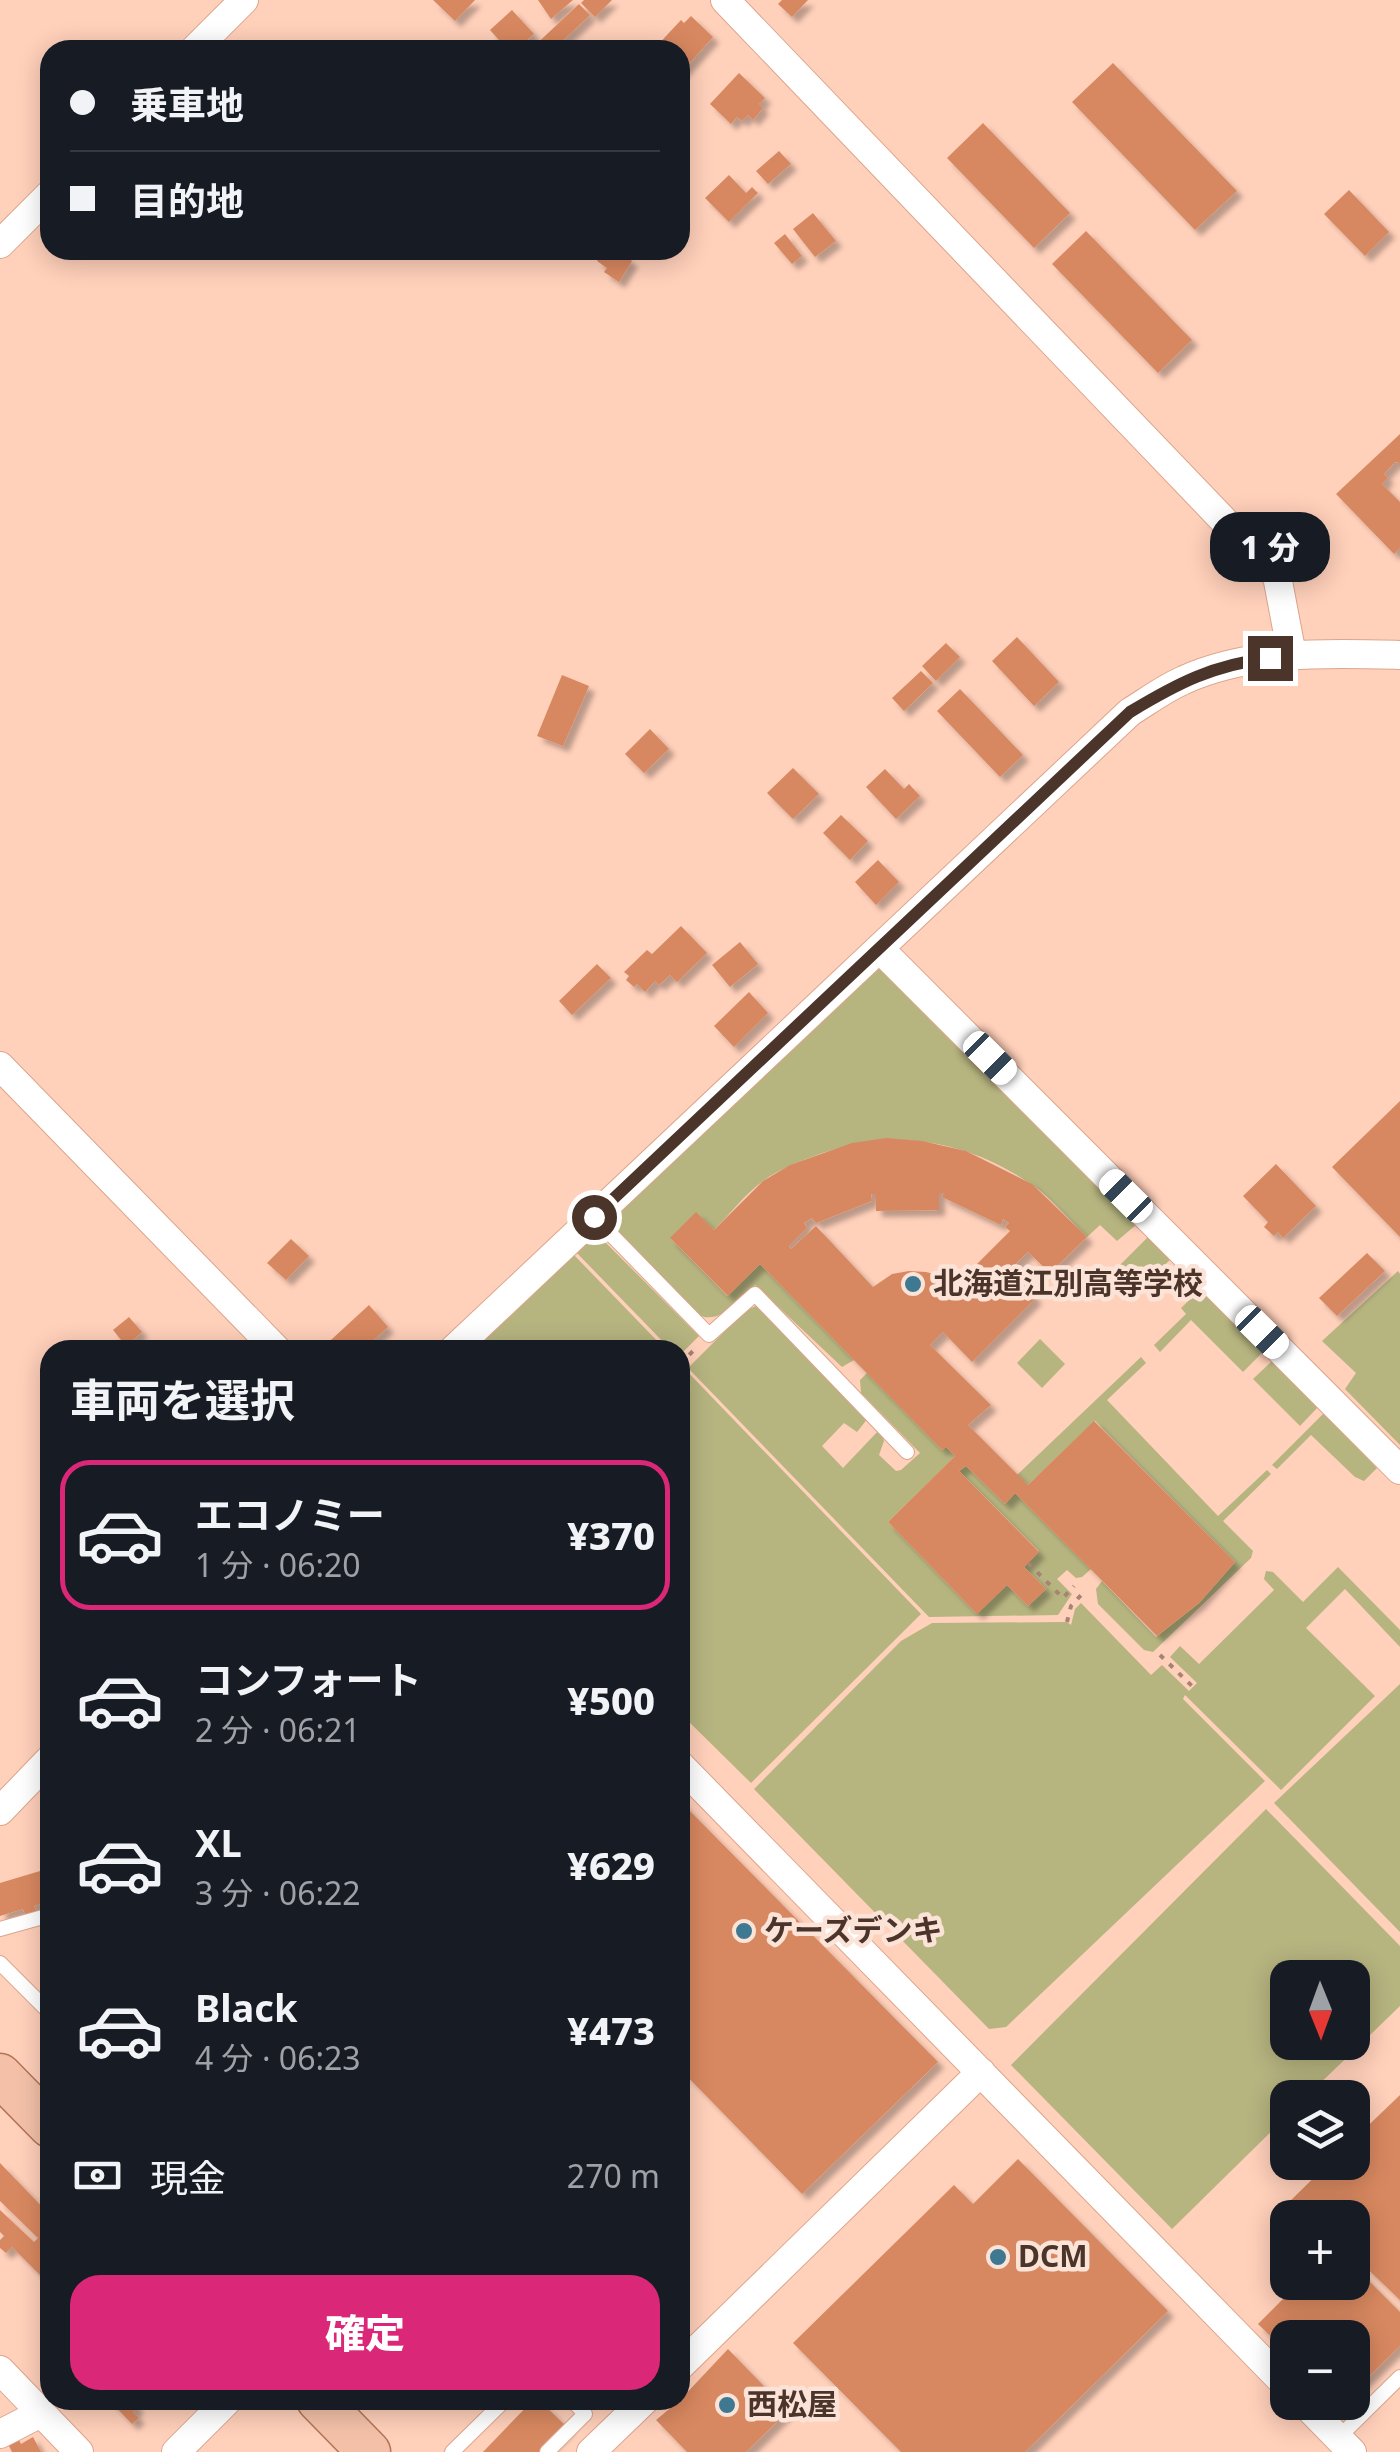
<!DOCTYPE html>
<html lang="ja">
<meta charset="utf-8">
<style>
body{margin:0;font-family:"Noto Sans","Noto Sans JP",sans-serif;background:#242831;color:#f1f3f6;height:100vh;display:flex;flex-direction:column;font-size:38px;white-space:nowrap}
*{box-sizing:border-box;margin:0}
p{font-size:32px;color:#9ea1a6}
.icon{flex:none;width:55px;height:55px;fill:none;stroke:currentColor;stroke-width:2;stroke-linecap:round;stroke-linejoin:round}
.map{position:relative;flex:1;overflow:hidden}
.details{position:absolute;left:40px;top:1340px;width:650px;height:1070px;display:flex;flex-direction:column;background:#171b24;border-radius:30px;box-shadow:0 5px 25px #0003}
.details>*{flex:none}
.top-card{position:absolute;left:40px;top:40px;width:650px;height:220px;border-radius:30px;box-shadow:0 5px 25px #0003;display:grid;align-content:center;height:220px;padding:0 30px;background:#171b24}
.needle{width:65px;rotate:179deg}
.tools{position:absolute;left:1270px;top:1960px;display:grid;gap:20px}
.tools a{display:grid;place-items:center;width:100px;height:100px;border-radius:20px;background:#171b24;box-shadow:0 5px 25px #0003;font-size:50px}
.end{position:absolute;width:45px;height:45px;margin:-22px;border:12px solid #4b342a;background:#fff;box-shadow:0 0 0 5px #fff}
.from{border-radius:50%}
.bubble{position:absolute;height:70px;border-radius:30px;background:#171b24;box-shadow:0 5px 25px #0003;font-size:32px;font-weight:800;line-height:70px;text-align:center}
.car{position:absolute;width:30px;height:60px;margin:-30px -15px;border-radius:12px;box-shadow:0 0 8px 2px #0007;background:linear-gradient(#fff 24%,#345 0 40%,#fff 0 76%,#345 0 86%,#fff 0)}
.top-card b{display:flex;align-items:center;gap:35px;height:95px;font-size:38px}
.top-card b+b{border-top:2px solid #363941}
.top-card i{width:25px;height:25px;background:#f1f3f6}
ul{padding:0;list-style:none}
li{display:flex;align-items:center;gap:30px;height:150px;margin:0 20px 15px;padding:0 10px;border:5px solid transparent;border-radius:30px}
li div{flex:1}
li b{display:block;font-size:38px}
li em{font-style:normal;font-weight:800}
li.active{border-color:#db2777}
li>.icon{width:90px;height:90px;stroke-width:1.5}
h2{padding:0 30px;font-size:45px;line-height:120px}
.pay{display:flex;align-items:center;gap:25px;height:110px;padding:0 30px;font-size:38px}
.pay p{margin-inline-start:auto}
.cta{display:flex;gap:20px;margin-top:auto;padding:20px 30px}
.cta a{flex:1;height:115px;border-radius:30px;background:#db2777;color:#fff;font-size:40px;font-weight:800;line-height:115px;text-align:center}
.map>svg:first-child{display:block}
.green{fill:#b6b47f;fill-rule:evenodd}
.building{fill:#d88861;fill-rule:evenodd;filter:url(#shadow)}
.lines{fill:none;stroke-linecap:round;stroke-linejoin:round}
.service-casing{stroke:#dda58b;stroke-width:16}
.minor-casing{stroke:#dda58b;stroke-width:30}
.primary-casing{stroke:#b47456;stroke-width:45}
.path{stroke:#a68373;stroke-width:4;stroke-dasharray:5 8;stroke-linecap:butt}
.service{stroke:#fff;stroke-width:14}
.minor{stroke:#fff;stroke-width:28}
.primary{stroke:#f4c1a8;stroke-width:42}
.route{stroke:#4b342a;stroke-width:12}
.poi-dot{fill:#3e7991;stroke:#fbe3d8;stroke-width:4}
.labels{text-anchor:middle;stroke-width:9;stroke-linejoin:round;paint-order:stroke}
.poi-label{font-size:30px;font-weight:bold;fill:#4b342a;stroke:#fbe3d8;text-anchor:start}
</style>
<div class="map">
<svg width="1400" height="2452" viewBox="0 0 1400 2452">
<defs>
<filter id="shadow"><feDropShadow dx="6" dy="6" stdDeviation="2.5" flood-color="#0004"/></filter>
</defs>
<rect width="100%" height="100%" fill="#ffd0ba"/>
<path class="green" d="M876 968 887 969 1137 1224 1117 1241 1100 1225 1087 1237C1069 1220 1052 1198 1031 1184 964 1138 887 1127 812 1157 795 1163 778 1170 763 1181 745 1194 730 1214 714 1230L696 1213 671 1239 727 1296 760 1264 854 1360 842 1367 755 1285C739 1300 721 1325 698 1315L608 1221Z
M596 1233 699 1336 680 1355V1350H671L576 1252Z
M1149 1236 1172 1258 1140 1288 1119 1266Z
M573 1254 666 1350H471Z
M1398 1271 1400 1274V1445L1345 1389 1356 1373 1322 1341Z
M1201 1289 1263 1352 1243 1372 1191 1320 1160 1352 1154 1345 1186 1314 1181 1308Z
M756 1306 868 1418 857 1432 844 1423 822 1446 843 1468 880 1429 884 1441 879 1455 896 1471 901 1470 920 1453 861 1393 860 1380 867 1373 942 1450 946 1447 955 1456 888 1522 976 1613 1007 1585 1028 1606 1046 1589 1024 1567 1039 1551 959 1471 966 1466 1005 1504 1015 1493 1091 1569 1082 1577 1076 1578 1067 1570 1057 1579 1072 1594 1058 1615 929 1617 688 1368 745 1311Z
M1040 1339 1065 1364 1042 1388 1017 1363Z
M1141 1357 1146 1363 1107 1400 1218 1516 1267 1470 1271 1474 1223 1521 1253 1551 1251 1558 1153 1652 1144 1650 1098 1604 1096 1589 1102 1581 1156 1637 1199 1603 1235 1562 1095 1421 1028 1485 1017 1475Z
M1272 1361 1318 1407 1300 1426 1253 1379Z
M680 1364 921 1614 751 1783 680 1713Z
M1324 1413 1377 1468 1364 1481 1355 1477 1311 1435 1277 1469 1272 1465Z
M1338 1567 1400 1630V1647L1345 1589 1306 1628 1375 1696 1281 1790 1185 1695 1183 1699 1265 1781 1006 2027 989 2029 754 1789 901 1641 932 1623 1067 1622 1071 1625 1075 1609 1081 1603 1151 1675 1162 1665 1189 1691 1197 1683 1170 1657 1180 1646 1199 1664 1274 1590 1264 1579 1266 1571 1273 1572 1303 1602Z
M1400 1684V1932L1274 1803Z
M1266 1809 1400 1946V2006L1306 2097 1288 2098 1287 2116 1172 2229 1011 2065ZM1288 1978H1352V2042H1288Z"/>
<path class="building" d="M433 0H475L455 21Z
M538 0H573L551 19Z
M584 0H612L595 17 581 3Z
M782 0H808L792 17 778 4Z
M579 4 590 15 553 50H530Z
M512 10 534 34 516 50H508L490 30Z
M691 16 713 37 680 74V50H653L681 20 684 23Z
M1113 63 1237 191 1195 230 1072 102Z
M739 73 765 98 759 104 763 108 753 120 748 115 742 121 737 117 731 124 710 104Z
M983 123 1070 213 1034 248 947 158Z
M779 151 791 164 768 184 756 171Z
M729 175 746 193 752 187 758 193 729 222 705 198Z
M1349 190 1389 232 1365 256 1324 214Z
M813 213 836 241 815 257 793 229Z
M1086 231 1192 340 1158 373 1052 264Z
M785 234 802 256 792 264 774 243Z
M604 250H617L632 261 619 282 604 272 607 268 597 261Z
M1400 434V463L1395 462 1384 474 1388 478 1382 484 1400 502V548L1394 554 1336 494Z
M1017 637 1059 682 1034 706 992 661Z
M946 643 960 657 936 681 922 666Z
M921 671 933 683 904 711 892 698Z
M562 675 589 686 563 746 537 736Z
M960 689 1023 755 1000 777 937 711Z
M650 729 669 749 644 773 625 754Z
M793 768 819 794 793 819 767 793Z
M885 769 904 789 909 784 920 796 896 819 866 787Z
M841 815 868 841 850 860 823 833Z
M878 860 899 882 876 905 855 882Z
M681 926 707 953 677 982 670 975 659 985 655 981 645 992 637 984 634 987 626 980 629 976 624 972 647 950 652 954Z
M740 942 758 964 730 987 712 965Z
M597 964 611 978 572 1015 559 1001Z
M749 992 768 1013 734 1047 714 1026Z
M1400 1101V1237L1332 1167Z
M886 1138 922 1141 966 1151 1032 1184 1087 1237 1050 1273 1028 1252 1009 1270 1036 1298 972 1362 943 1332 930 1345 991 1405 968 1425 1028 1485 1094 1421 1235 1562 1199 1603 1157 1636 1015 1493 1005 1504 966 1466 959 1471 1039 1552 1024 1567 1046 1589 1028 1606 1007 1585 977 1614 888 1522 955 1456 946 1447 942 1450 760 1264 728 1296 670 1238 696 1212 714 1230 763 1181 790 1165 852 1143ZM939 1193H944L942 1197 1001 1225 1003 1219 1009 1223 1005 1227 1010 1231 956 1285 945 1277 926 1272 909 1271 892 1274 873 1287 816 1226 791 1249 789 1246 807 1228 804 1223 812 1218 816 1223 872 1201 871 1194H875L876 1211 939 1210Z
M1276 1164 1316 1206 1283 1238 1278 1232 1274 1236 1264 1227 1268 1222 1243 1196Z
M291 1239 309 1256 286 1280 267 1263Z
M1367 1253 1385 1271 1337 1316 1319 1298Z
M369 1305 388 1327 363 1350H320Z
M129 1317 142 1332 126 1346 113 1330Z
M680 1801 938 2062 802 2194 680 2069Z
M50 1868V1901L34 1906 37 1914 26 1917 23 1909 0 1916V1883Z
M1400 2095V2300L1352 2254V2218H1298L1287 2204 1330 2162H1352V2141Z
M1018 2159 1168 2311 1025 2452H901L793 2343 954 2185 973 2204Z
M0 2163 50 2215V2273L44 2279 12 2247 6 2253 0 2248V2240L4 2236 0 2232V2210L34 2242 38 2238 0 2201Z
M1352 2264 1400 2312V2346L1352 2393V2338H1288V2353L1258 2324 1300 2282H1352Z
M728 2349 788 2411 746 2452H687L656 2420 680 2400Z
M109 2400H131L138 2407 133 2412 139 2418 132 2424Z
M533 2400H539L568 2428 544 2452H483Z
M33 2437 41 2452H12L8 2444 18 2438 21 2444Z"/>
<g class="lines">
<defs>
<path id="service" d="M594 1217 709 1335 755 1294 907 1452
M0 1929 50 1915
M0 1963 50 2013
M1338 2438 1400 2377
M452 2452 505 2400
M547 2452 585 2414 572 2400"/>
<path id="minor" d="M725 0 1277 576 1292 655
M194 50 244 0
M0 244 50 194
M880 949 1400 1470
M0 1066 277 1350
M453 1350 1130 712C1148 701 1165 688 1184 680 1250 650 1329 653 1400 655
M680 1765 1288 2387
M0 1811 50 1759
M680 2366 981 2072
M0 2370 79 2452
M1303 2402 1352 2452
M0 2434 41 2413
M176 2452 228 2400
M591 2452 645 2400"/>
<path id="primary" d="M0 2075 50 2126
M318 2400 369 2452"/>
</defs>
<use href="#service" class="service-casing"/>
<use href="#minor" class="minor-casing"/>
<use href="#primary" class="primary-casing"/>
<path class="path" d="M680 1364 698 1346
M1028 1563 1063 1598 1074 1586
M1067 1622 1071 1606 1082 1594
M1160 1655 1193 1687"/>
<use href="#service" class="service"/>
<use href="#minor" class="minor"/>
<use href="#primary" class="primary"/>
</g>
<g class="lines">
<path class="route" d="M594 1217 1130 712C1178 683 1213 665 1270 658"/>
</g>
<g class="poi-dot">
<circle cx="913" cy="1284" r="10"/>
<circle cx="744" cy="1931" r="10"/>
<circle cx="998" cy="2257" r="10"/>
<circle cx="727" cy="2405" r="10"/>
</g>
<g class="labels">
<g class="poi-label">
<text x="933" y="1294">北海道江別高等学校</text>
<text x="764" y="1941">ケーズデンキ</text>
<text x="1018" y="2267">DCM</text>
<text x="747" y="2415">西松屋</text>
</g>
</g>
</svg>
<div class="tools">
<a><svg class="needle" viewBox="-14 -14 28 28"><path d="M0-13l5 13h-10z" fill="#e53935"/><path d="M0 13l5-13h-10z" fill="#9ea1a6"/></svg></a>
<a><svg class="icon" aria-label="layers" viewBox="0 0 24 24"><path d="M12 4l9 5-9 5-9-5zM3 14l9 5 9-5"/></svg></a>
<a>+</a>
<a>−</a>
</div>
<i class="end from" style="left:594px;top:1217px"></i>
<i class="end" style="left:1270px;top:658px"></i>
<div class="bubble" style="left:1210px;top:512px;width:120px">1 分</div>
<i class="car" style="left:990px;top:1058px;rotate:135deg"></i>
<i class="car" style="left:1126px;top:1196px;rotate:315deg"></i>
<i class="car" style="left:1262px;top:1332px;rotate:135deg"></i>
<div class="top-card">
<b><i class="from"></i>乗車地</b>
<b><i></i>目的地</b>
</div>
<section class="details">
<h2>車両を選択</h2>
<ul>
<li class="active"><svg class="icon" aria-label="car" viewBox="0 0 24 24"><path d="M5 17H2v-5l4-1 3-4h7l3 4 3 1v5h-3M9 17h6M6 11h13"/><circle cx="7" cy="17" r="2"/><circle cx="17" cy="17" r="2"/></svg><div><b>エコノミー</b><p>1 分 · 06:20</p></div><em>¥370</em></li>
<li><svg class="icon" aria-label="car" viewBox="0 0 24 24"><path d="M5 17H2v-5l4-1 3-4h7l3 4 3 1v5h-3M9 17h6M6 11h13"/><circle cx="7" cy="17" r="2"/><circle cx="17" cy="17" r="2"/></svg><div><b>コンフォート</b><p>2 分 · 06:21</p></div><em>¥500</em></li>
<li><svg class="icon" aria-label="car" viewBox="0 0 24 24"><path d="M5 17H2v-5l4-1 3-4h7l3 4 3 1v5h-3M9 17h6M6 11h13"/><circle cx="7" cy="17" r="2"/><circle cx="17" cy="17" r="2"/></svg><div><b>XL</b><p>3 分 · 06:22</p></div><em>¥629</em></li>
<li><svg class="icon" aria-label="car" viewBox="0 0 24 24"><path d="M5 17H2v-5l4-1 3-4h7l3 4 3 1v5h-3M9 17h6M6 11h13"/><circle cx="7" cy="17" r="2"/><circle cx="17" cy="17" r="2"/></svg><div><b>Black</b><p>4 分 · 06:23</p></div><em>¥473</em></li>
</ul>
<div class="pay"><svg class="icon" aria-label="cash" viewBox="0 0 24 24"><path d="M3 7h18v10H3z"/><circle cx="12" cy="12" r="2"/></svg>現金<p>270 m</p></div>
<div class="cta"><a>確定</a></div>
</section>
</div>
